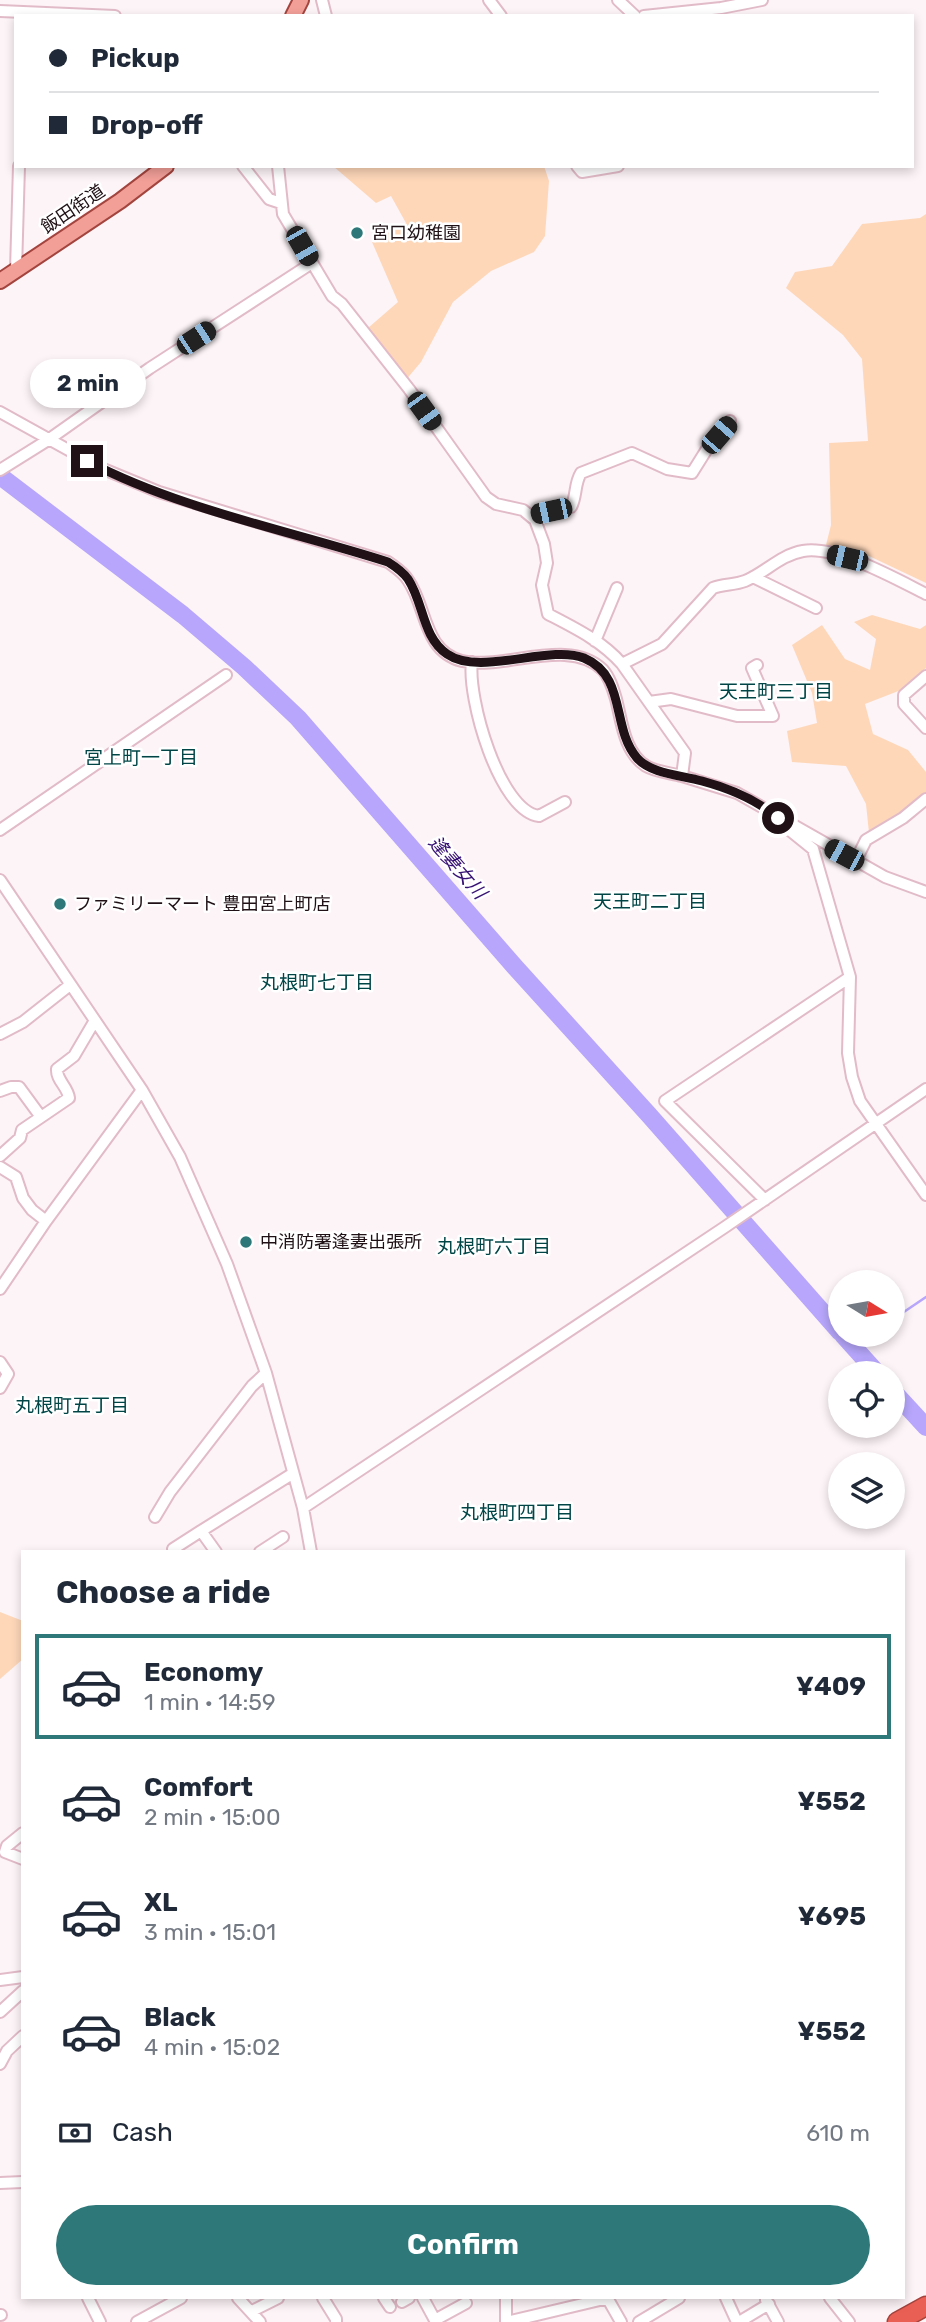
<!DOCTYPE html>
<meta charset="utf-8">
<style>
body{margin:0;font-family:Rubik,"Noto Sans JP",sans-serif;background:#f2f2f3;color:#1f2937;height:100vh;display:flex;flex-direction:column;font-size:26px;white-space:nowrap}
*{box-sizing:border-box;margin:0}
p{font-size:23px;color:#747a83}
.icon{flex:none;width:38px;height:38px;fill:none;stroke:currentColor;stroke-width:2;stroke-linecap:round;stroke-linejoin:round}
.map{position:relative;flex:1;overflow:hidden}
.drawer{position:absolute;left:21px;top:1550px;width:884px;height:749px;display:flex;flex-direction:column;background:#fff;border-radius:0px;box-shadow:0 4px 10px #0003}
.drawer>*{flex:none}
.guide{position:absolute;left:14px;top:14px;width:900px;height:154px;border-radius:0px;box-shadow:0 4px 10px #0003;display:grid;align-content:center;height:154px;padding:0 35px;background:#fff}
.needle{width:46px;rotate:101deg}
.fabs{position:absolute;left:828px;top:1270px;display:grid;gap:14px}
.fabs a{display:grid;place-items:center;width:77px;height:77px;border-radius:50%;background:#fff;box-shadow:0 4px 10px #0003;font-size:35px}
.end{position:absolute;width:32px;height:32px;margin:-16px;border:9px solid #1f1116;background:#fff;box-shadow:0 0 0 4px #fff}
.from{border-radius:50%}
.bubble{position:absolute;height:49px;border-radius:24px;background:#fff;box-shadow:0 4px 10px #0003;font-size:23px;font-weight:700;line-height:49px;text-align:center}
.car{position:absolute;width:21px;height:42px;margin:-21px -10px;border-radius:9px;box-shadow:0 0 5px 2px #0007;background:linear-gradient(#222 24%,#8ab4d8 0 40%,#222 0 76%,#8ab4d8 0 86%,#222 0)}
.guide b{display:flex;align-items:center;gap:24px;height:66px;font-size:26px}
.guide b+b{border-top:2px solid #e0e1e3}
.guide i{width:18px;height:18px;background:#1f2937}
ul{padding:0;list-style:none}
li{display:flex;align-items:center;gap:21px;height:105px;margin:0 14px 10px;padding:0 21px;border:4px solid transparent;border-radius:0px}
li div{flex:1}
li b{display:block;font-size:26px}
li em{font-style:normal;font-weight:700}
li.current{border-color:#2e787a}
li>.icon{width:63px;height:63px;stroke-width:1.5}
h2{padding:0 35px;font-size:32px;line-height:84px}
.pay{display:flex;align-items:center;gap:18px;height:77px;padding:0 35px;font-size:26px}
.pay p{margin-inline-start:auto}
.cta{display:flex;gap:14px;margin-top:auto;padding:14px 35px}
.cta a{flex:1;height:80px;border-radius:42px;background:#2e787a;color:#fff;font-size:28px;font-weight:700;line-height:80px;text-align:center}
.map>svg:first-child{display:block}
.green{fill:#fed7b9}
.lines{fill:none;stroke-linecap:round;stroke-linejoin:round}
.stream{stroke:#b7a6fb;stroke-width:2.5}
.river{stroke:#b7a6fb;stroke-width:18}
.minor-casing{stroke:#e2bbc8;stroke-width:14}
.major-casing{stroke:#a3443e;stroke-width:18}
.highway-casing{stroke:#a3443e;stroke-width:21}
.minor{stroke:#fff;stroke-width:10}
.major{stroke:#f29f98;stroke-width:14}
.highway{stroke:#ea5f53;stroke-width:18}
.route{stroke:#1f1116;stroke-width:9}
.poi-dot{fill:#2e787a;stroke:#fff;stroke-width:2.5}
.labels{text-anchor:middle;stroke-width:5;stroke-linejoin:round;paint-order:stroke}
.street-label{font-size:18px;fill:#1f1116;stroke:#fff}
.poi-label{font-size:18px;fill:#1f1116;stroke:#fff;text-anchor:start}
.neighbourhood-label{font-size:19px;fill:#014547;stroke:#fff}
.water-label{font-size:19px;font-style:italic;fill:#371274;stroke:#fff}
</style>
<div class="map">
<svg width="926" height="2322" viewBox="0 0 926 2322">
<rect width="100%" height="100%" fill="#fdf4f7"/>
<path class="green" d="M333 166H544L549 181 545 236 534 252 491 271 453 302 421 362 405 381 368 328 398 302 372 242 406 223 391 196 376 203Z
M926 214V583L869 556 826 545 831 525 829 443 868 441 862 359 843 335 786 288 795 272 832 266 862 224 920 218Z
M872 615 920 629 926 625V668L901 690 865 704 873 734 908 750 926 772V796L901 817 869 833 866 804 846 766 792 762 787 731 817 723 812 693 792 645 822 625 845 659 870 670 876 639 854 622Z
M0 1612 23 1621V1659L0 1679Z"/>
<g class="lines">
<path class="stream" d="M892 1320 926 1297
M853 1346 869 1335"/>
<path class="river" d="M0 476 183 615 244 667 298 718 515 967 649 1115 840 1332
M843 1335 878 1374
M892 1390 926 1427"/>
<defs>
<path id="minor" d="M322 0 326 16
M489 0 501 16
M618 0 635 16
M0 11 115 16
M644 16 721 8 762 0
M243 166 269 199 281 203
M278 166 283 214 332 296 342 304 409 389 486 497 496 504 523 510 535 520 544 544 547 563 542 585 548 614C575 628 602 641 622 664L685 753 682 776 737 793 885 877 926 892
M577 166 582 172 618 166
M16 270 19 166
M0 412 101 468 159 492 388 562C396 568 403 572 408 580 427 607 423 651 462 661 503 671 569 636 603 670 610 678 613 689 616 699 622 722 624 752 646 766 656 772 671 773 682 776
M0 470 48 440 150 368 312 263
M531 515 571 507C577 496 574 484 581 473L632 453 667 469 692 473 707 449 730 421
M753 577 816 608
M595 641 617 588
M472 662C467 697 499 811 539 816L565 802
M622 664 662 644 713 588C723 584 735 585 745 581 765 573 780 555 803 551 836 545 896 579 926 594
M926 676 904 695V704L926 728
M649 702 671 699 737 716H773L752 668 757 665
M787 828 813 849 850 977 848 1053 852 1077 860 1101 926 1195
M0 830 226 675
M856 860 866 840 903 818 926 799
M0 880 142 1090 180 1157 227 1264 266 1373 303 1508 311 1552
M0 1034 23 1022 70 985
M0 1091 11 1087H19L41 1117
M0 1156 20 1138 22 1130 69 1098C68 1087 56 1080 57 1069L74 1056 94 1022
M0 1167 16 1177 23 1198 32 1210 46 1221
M765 1200 665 1101 850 977
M0 1289 46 1221 142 1090
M0 1362 8 1374 0 1388
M303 1508 725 1227 926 1089
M155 1517 170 1492 252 1386 266 1373
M173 1549 201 1531
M216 1552 201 1531 292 1474
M260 1552 283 1537
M23 1833 7 1846 5 1852 23 1859
M0 1980 23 1977
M0 2012 23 1991
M0 2064 7 2051 23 2036
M0 2183 23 2182
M88 2298 100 2322
M238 2298 260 2322
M323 2298 336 2319V2322
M384 2298 390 2307
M423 2298 436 2322
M506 2298V2322
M726 2298 737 2322
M830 2298 849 2322
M766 2300 778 2322
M402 2302 409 2298
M252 2311 278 2298
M0 2315H1
M435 2320 466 2303
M137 2322 181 2298
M507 2322 604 2299 609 2301 621 2322
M639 2322 679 2298
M739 2322 769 2304"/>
<path id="major" d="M293 16 301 0
M0 281 120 201 166 166"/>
<path id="highway" d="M897 2322 926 2306"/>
</defs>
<use href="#minor" class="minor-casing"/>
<use href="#major" class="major-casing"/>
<use href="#highway" class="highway-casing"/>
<use href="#minor" class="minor"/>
<use href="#major" class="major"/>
<use href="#highway" class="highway"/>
</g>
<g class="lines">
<path class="route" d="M87 461C181 510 288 530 388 562 396 567 403 572 408 579 424 603 422 637 447 654 480 677 549 644 584 658 627 676 611 728 637 758 651 774 681 775 702 781 728 788 757 800 778 818"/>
</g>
<g class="poi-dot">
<circle cx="357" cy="233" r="7"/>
<circle cx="60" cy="904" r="7"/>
<circle cx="246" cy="1242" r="7"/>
</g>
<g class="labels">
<g class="street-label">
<text transform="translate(73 209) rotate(-34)" y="6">飯田街道</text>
</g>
<g class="poi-label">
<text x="371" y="239">宮口幼稚園</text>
<text x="74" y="910">ファミリーマート 豊田宮上町店</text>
<text x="260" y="1248">中消防署逢妻出張所</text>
</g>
<g class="neighbourhood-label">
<text x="776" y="698">天王町三丁目</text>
<text x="141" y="764">宮上町一丁目</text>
<text x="650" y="908">天王町二丁目</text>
<text x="317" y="989">丸根町七丁目</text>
<text x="494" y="1253">丸根町六丁目</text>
<text x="72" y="1412">丸根町五丁目</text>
<text x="517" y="1519">丸根町四丁目</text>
</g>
<g class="water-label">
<text transform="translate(458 867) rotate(49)" y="7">逢妻女川</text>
</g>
</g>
</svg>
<div class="fabs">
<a><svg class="needle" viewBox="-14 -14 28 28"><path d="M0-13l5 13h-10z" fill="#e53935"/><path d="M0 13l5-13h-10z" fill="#747a83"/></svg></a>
<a><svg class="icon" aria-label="locate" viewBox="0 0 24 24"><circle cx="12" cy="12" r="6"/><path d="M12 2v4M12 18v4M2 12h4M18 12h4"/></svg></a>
<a><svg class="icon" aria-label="layers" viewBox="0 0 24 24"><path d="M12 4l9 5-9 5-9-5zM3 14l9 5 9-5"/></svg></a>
</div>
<i class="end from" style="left:778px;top:818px"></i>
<i class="end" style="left:87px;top:461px"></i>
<div class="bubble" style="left:30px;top:359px;width:116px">2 min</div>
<i class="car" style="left:302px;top:246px;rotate:150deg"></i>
<i class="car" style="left:196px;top:338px;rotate:57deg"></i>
<i class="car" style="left:424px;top:411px;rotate:144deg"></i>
<i class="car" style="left:719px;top:435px;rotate:41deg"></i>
<i class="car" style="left:551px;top:511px;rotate:258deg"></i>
<i class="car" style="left:847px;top:558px;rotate:283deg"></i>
<i class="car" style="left:844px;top:855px;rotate:298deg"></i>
<div class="guide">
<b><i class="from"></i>Pickup</b>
<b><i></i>Drop-off</b>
</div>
<section class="drawer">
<h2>Choose a ride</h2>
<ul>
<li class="current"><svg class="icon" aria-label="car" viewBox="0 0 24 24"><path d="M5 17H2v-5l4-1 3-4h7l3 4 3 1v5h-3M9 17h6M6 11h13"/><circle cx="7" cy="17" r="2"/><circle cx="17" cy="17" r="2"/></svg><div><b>Economy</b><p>1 min · 14:59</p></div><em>¥409</em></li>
<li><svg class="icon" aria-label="car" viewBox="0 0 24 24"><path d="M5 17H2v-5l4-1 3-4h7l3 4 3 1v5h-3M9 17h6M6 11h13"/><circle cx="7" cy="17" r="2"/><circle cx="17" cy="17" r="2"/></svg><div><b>Comfort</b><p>2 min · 15:00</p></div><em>¥552</em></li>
<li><svg class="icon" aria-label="car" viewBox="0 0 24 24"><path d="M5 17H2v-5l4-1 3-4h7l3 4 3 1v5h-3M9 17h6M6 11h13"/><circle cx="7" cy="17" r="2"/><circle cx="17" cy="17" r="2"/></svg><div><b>XL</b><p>3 min · 15:01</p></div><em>¥695</em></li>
<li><svg class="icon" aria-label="car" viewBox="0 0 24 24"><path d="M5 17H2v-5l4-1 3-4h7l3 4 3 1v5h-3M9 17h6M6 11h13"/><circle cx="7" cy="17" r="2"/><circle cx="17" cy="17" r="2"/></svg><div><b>Black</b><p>4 min · 15:02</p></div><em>¥552</em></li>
</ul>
<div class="pay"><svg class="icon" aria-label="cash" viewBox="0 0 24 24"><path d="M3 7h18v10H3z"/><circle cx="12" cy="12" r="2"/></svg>Cash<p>610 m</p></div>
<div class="cta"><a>Confirm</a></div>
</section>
</div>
